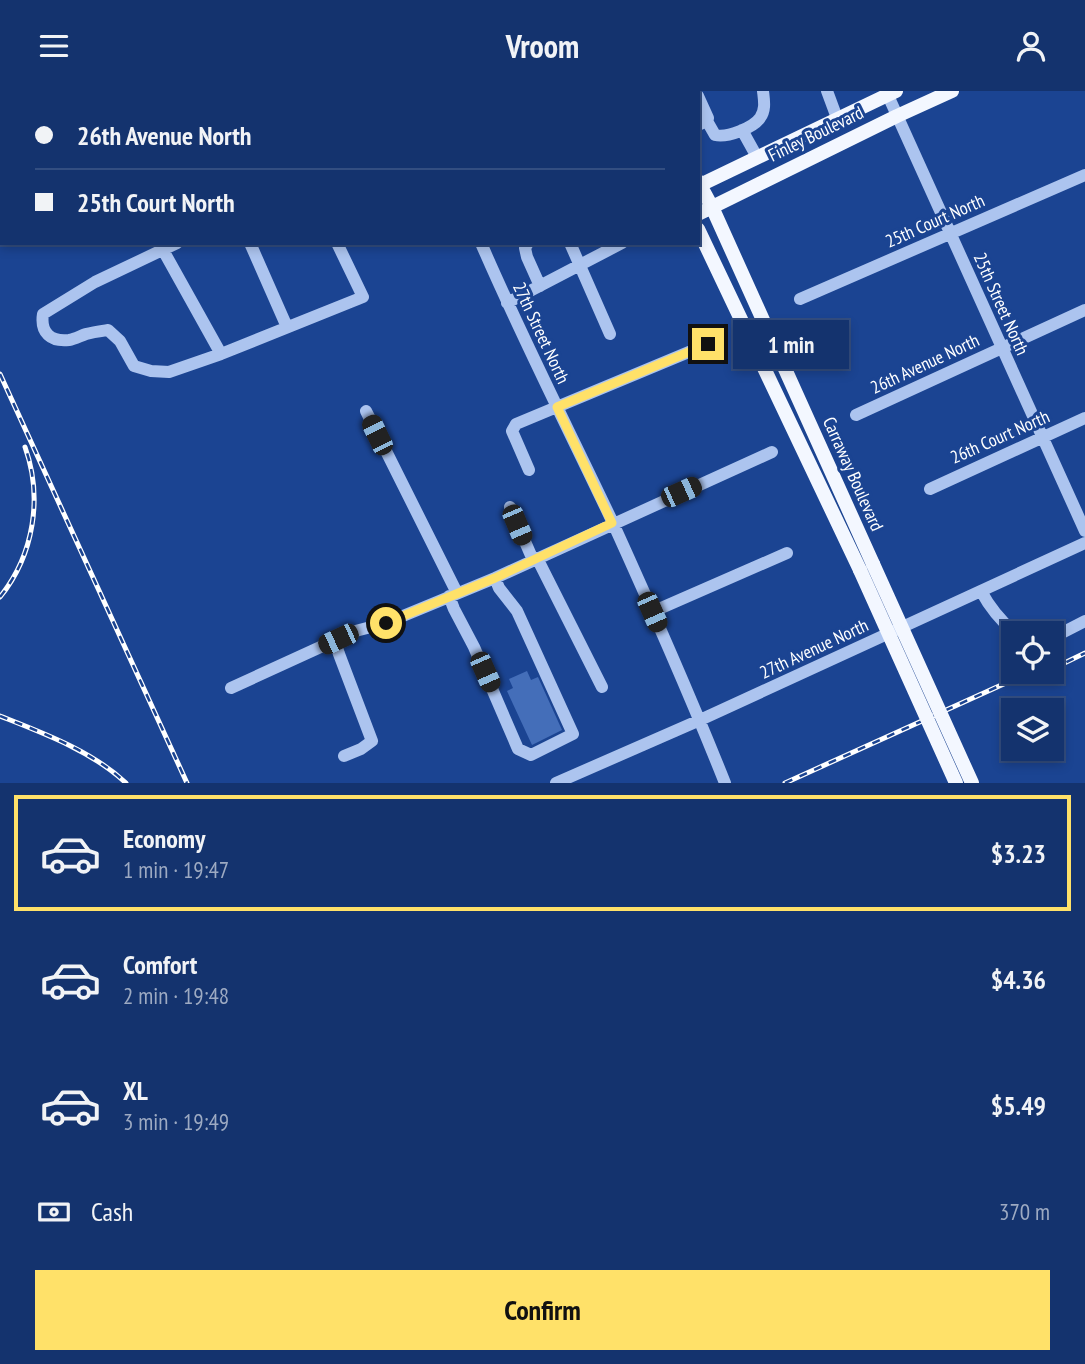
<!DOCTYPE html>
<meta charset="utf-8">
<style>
body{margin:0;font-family:"PT Sans Narrow",sans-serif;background:#213f76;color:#f1f3f6;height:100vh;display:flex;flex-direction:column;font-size:26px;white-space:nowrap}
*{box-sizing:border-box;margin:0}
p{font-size:23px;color:#9daac2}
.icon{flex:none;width:38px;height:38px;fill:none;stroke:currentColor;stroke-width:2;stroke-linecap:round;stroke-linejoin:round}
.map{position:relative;height:692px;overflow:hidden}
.panel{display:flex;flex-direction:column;background:#14336e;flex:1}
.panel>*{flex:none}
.top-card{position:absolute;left:0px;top:0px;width:700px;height:154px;box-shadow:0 4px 10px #0003,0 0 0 2px #334e81;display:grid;align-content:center;height:154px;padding:0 35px;background:#14336e}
.buttons{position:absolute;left:1001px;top:530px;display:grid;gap:14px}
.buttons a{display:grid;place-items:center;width:63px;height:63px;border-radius:0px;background:#14336e;box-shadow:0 4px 10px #0003,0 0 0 2px #334e81;font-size:35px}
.end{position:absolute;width:32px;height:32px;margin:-16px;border:9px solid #ffe169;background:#111;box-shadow:0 0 0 4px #111}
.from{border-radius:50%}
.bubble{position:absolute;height:49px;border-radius:0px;background:#14336e;box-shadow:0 4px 10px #0003,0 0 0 2px #334e81;font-size:23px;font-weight:700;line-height:49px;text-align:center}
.car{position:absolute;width:21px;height:42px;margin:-21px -10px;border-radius:9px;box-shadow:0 0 5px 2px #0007;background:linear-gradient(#222 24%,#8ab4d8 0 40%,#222 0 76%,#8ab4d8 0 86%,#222 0)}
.top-card b{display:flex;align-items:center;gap:24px;height:66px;font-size:26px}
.top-card b+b{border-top:2px solid #334e81}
.top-card i{width:18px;height:18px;background:#f1f3f6}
ul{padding:12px 0 0;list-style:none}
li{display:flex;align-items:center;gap:21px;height:116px;margin:0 14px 10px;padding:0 21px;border:4px solid transparent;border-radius:0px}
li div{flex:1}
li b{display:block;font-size:26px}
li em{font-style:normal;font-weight:700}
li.active{border-color:#ffe169}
li>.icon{width:63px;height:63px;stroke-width:1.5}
.pay{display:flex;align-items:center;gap:18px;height:77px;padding:0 35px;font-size:26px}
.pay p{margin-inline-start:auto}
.button{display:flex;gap:14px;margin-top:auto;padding:14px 35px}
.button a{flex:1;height:80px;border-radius:0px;background:#ffe169;color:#111;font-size:28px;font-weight:700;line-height:80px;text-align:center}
header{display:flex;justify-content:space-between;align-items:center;height:91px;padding:0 35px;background:#14336e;font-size:32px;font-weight:700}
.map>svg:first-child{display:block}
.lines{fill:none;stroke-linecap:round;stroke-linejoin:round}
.river{stroke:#33518b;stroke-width:18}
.building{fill:#446eb9}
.minor{stroke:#acc4ef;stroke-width:12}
.major{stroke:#f3f7ff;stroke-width:14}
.rail-casing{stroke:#fff;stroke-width:5}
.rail{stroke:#1b4492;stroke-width:2.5;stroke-dasharray:8;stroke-linecap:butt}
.major-bridge{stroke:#f3f7ff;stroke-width:14}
.route{stroke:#ffe169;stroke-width:9}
.labels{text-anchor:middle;stroke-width:6;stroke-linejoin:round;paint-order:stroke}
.street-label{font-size:18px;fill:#fff;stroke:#1b4492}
</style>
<header><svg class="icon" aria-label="menu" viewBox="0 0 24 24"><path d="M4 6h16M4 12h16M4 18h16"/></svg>Vroom<svg class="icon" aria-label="person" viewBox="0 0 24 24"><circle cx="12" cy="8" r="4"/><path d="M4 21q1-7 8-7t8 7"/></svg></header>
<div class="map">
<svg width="1085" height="692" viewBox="0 0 1085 692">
<rect width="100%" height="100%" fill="#1b4492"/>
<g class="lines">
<path class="river" d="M32 2 34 0
M0 22 2 21"/>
</g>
<path class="building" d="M527 580 531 589 538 586 562 639 532 654 507 600 513 597 509 588Z"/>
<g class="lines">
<path class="minor" d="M413 0V2
M595 0 596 2
M827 0 837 27
M886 0 1085 440
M269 2 273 0
M397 2 401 0
M609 2 613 0
M657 2 661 0
M698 5 708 27 707 30 698 34
M707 30 715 44C727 47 753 37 760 27 766 19 764 9 763 0
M742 39 757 66
M177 152 95 191 43 223C40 242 51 251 69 249 75 248 80 245 86 243 93 241 101 240 108 239L120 250 134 275 151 280 169 281 221 263 363 206 337 152
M250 152 287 236
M481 152C522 247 569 339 613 432 652 518 690 604 725 692
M528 152 525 157 527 166 540 195
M570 152 610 243
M163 159 221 263
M800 208 1085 84
M507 212 622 152
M366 320 457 502
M856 324 1085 219
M529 379 512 340 516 333 708 253
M930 398 1085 327
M510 416 533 469
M537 467 602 596
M981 500C990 517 1001 530 1015 542
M449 505 454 518 474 556 518 658 531 664 573 643 517 520 499 497 495 487
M652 521 787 462
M1052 547 1085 530
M231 597 338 548
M344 665 361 658 372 650 339 563 336 554 338 548 348 542 386 532 495 487 772 361
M556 692 700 629 1085 452"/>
<path class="major" d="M649 0V2
M698 90 712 116 873 473
M698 95 896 0
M698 123 897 25 952 0
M698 138 860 479"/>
<defs>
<path id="rail" d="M0 283 187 692
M0 506C34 464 43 406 25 356
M1052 578 1085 562
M0 625C43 642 92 660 126 692
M785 692 1030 581"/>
</defs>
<use href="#rail" class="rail-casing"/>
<use href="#rail" class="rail"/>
<path class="major-bridge" d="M873 473 972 692
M860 479 956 692"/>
</g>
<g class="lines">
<path class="route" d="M386 532 495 487 612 432 557 316 708 253"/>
</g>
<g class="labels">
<g class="street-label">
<text transform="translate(816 43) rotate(-26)" y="6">Finley Boulevard</text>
<text transform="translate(935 130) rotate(-24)" y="6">25th Court North</text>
<text transform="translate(1001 213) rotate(66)" y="6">25th Street North</text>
<text transform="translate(541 242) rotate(65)" y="6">27th Street North</text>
<text transform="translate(925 273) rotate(-25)" y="6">26th Avenue North</text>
<text transform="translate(1000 346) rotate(-24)" y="6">26th Court North</text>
<text transform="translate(853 383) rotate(66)" y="6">Carraway Boulevard</text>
<text transform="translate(814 558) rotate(-25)" y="6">27th Avenue North</text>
</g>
</g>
</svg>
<div class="buttons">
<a><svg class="icon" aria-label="locate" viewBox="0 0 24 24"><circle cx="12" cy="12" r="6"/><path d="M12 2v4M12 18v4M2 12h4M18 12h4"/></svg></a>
<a><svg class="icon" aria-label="layers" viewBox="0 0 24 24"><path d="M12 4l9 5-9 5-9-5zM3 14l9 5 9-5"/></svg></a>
</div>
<i class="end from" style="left:386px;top:532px"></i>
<i class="end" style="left:708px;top:253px"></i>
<div class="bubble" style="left:733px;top:229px;width:116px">1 min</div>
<i class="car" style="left:377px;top:344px;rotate:334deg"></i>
<i class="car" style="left:681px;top:401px;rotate:66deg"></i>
<i class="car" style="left:517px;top:434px;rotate:157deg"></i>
<i class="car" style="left:652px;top:521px;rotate:156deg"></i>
<i class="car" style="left:338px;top:548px;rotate:245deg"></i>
<i class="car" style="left:485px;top:581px;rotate:156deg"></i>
<div class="top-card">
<b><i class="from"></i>26th Avenue North</b>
<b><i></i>25th Court North</b>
</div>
</div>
<section class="panel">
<ul>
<li class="active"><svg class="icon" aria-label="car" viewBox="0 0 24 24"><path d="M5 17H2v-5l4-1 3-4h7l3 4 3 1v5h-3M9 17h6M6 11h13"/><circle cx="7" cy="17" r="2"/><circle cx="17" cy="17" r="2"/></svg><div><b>Economy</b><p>1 min · 19:47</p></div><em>$3.23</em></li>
<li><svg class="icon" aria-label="car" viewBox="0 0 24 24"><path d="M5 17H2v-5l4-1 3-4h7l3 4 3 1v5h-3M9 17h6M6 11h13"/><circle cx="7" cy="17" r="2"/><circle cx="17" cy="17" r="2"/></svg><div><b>Comfort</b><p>2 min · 19:48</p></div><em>$4.36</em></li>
<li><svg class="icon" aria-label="car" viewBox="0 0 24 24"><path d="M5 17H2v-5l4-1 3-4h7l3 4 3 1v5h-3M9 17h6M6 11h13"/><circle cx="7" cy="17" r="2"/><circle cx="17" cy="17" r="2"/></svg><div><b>XL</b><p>3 min · 19:49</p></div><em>$5.49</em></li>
</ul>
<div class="pay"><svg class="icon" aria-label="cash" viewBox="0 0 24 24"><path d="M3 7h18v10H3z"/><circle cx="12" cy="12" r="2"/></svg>Cash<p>370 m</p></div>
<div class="button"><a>Confirm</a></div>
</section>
